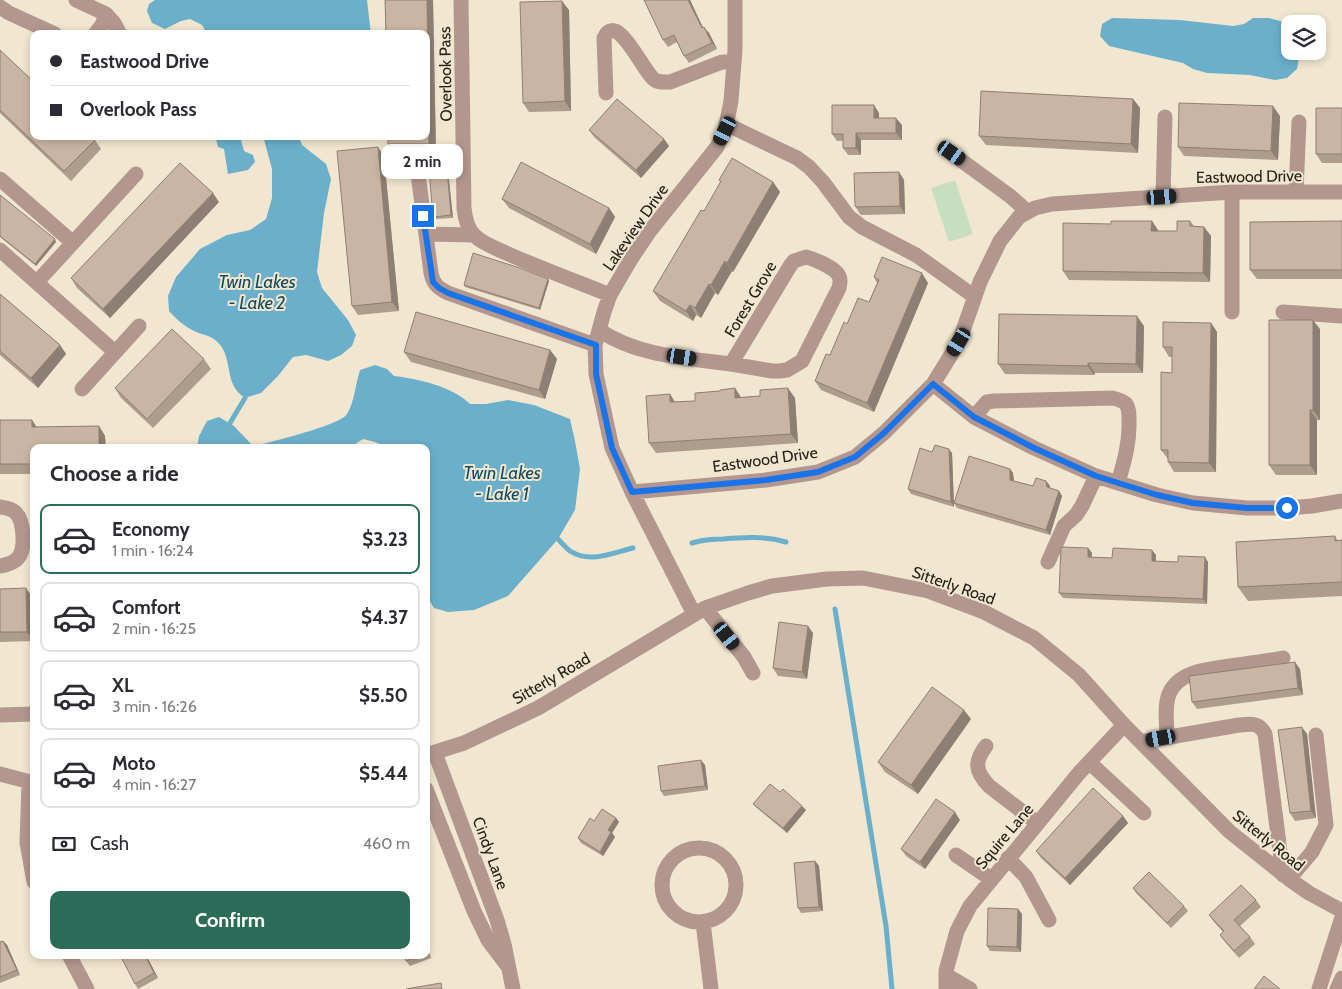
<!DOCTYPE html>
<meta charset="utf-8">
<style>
body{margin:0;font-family:Cabin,sans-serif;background:#f2f2f3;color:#2b2b33;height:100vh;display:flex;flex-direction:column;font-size:19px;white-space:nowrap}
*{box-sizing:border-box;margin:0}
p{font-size:16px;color:#7c7c81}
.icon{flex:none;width:28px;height:28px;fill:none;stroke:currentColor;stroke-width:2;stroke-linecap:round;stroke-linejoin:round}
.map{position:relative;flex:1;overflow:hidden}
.panel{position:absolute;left:30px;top:444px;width:400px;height:515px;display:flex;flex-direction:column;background:#fff;border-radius:10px;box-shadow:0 2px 8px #0003}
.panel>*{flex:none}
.hud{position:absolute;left:30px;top:30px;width:400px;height:110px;border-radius:10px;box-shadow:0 2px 8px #0003;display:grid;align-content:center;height:110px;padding:0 20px;background:#fff}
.buttons{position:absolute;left:1281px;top:15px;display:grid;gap:10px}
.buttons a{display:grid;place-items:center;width:45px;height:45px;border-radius:10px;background:#fff;box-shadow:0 2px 8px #0003;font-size:25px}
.end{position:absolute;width:22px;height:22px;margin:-11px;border:6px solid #1a73e8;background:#fff;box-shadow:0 0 0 2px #fff}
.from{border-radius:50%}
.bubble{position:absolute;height:35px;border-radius:10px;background:#fff;box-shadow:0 2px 8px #0003;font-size:16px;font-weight:700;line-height:35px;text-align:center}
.car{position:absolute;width:15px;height:30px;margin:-15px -8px;border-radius:6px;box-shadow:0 0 4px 1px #0007;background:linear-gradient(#222 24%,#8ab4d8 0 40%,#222 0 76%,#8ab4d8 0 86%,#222 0)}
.hud b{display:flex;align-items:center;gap:18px;height:48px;font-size:19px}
.hud b+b{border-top:1px solid #e1e1e2}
.hud i{width:12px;height:12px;background:#2b2b33}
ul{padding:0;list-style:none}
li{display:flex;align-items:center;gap:15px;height:70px;margin:0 10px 8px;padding:0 10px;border:2px solid #e1e1e2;border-radius:10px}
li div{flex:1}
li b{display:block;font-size:19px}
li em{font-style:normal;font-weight:700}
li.current{border-color:#2c6b58}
li>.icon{width:45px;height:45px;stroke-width:1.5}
h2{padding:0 20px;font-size:22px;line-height:60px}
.pay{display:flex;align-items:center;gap:12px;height:55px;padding:0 20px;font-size:19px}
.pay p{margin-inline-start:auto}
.cta{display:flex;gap:10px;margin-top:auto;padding:10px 20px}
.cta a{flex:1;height:58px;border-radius:10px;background:#2c6b58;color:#fff;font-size:20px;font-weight:700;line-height:58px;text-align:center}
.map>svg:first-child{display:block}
.green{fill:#c8dfbf}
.water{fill:#6cafcb}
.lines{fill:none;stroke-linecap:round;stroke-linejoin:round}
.stream{stroke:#6cafcb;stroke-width:5}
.minor{stroke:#b3978f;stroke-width:15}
.wall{fill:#ae9c8d}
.shaded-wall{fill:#8d7f73}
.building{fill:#cab5a4;stroke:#8d7f73}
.route{stroke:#1a73e8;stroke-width:6}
.labels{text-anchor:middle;stroke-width:4;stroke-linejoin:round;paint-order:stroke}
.street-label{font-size:16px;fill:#252119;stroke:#f1e7d0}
.water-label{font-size:18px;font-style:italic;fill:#124b5f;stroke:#f1e7d0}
</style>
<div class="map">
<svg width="1342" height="989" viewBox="0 0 1342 989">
<rect width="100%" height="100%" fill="#f1e7d0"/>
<path class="green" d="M955 180 973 234 949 242 931 188Z"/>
<path class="water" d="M155 0H367L371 34H207L202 25 190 19 181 21 165 29 152 23 147 11 149 4Z
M1112 18 1180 20 1233 26 1244 24 1253 18H1269L1287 23 1290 27V51H1300L1297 69 1287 78 1275 80 1250 75 1207 73 1193 69 1183 63 1109 46 1100 36 1102 24Z
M220 136H240L244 151 253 155 255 162 248 170 228 174 224 149 218 147 216 139Z
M263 136H299L302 145 326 164 331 179 324 213 317 272 322 288 348 320 356 335 352 346 341 355 328 361 306 355 293 357 278 376 261 393 245 398C224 384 233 364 221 346 213 335 205 336 194 331 184 326 176 319 169 311L168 296 176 277 200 249 227 235 250 230 266 219 272 198V169Z
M375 365 387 369 394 376C418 379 452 386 470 404H486L508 400 534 405 570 419 575 441 580 469 575 510 558 539 508 596 474 610 448 612 434 608 426 595V448L386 447 375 442 363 439 349 448 197 447 199 436 207 421 219 417 234 426 253 446C268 443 341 425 347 414 355 401 355 385 360 370Z"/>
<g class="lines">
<path class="stream" d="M230 423 245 398
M558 539C562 543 566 548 570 551 590 564 612 553 633 548
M692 543C702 540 713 539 723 539 745 537 765 536 786 542
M835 609 886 926 892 989"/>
<path class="minor" d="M76 0 106 14 102 25 95 34
M461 0 464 208C465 217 467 229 475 236 483 244 496 248 506 253 540 268 575 281 610 295
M0 7 9 13 55 34
M106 14 114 23 120 34
M606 93 604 38C617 9 644 74 655 80 660 83 665 82 670 82L722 62H734
M726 124 797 158 809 167 823 182 849 217 862 227 916 255 975 297
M951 153 1010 196 1028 212
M418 174 431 273C433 284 438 288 448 293L595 345
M0 179 72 242
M1296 192 1299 122
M1342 192H1232L1052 204 1035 208 1019 217 1000 241 980 282 959 342 933 384 974 417 1034 448 1096 476 1157 495 1193 503 1247 508H1287L1312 506 1342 501
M1163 197 1165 117
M426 234 473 235
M0 250 115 352
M806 257C814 259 836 268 839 276 841 280 840 284 839 288L802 361 787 370 780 371H772L731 364 790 266 794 261Z
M37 282 136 174
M1232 312V192
M1283 312 1342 316
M599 330C637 356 686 358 731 364
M82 389 139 326
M974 417 987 402 994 401 1112 398C1117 399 1122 400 1126 404 1129 408 1129 414 1129 420 1130 442 1124 462 1118 483
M632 492 766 480 818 472 855 457 884 433 933 384
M0 507C6 508 10 508 15 512 24 520 26 549 18 558 14 563 6 565 0 566
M1048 562 1064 526 1076 515 1082 506 1096 476
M705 608 744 657 753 673
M694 614 632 492 612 448 596 374 595 345 604 312 610 295 631 259 649 232 717 147 725 131 731 101 735 50V0
M0 715 34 714
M1167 737C1167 724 1164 707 1169 694 1179 669 1214 669 1237 665 1252 663 1268 661 1283 658
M1141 742 1239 725C1251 724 1259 722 1265 734L1283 875
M986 746C974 762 975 771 989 786L1037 823
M435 753 497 920 504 944 513 989
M426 755 464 743 538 708 705 608 748 593 772 586 827 579 863 578 928 591 984 612 1034 638 1079 675 1124 725 1230 832 1289 879 1309 893 1342 911
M1089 762 1144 813
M0 774 34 783
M29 782 27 843 34 882
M426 789 474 911 488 940 506 964
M662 885a37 37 0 1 1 74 0a37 37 0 1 1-74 0Z
M956 855 991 879
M1008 858 1026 877 1049 920
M1289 879 1312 852 1326 825 1316 735
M703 922 711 989
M69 955 87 989
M946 975 970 989
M946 989V971L957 931 970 906 1079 773 1124 725
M1319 989 1342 917
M1337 989 1342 978"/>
</g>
<path class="wall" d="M385 0H433L436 153 395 154 388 144Z
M690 0 703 27 709 33 717 49 689 63 684 56 677 42 668 47 663 40Z
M569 10 571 111 529 112 523 103Z
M0 50 95 140 101 149 71 181 0 113Z
M1133 99 1140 108 1138 153 986 145 979 136Z
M1342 108V163H1322L1316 154Z
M879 113V118L902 125V140H861V155H848L843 148V141H837L832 134Z
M1280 116 1278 160 1184 156 1178 147Z
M589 130 664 139 669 146 641 178 594 137Z
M378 147 384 157 399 311 358 315 352 306Z
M448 171 453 218 435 219 433 217Z
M899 172 904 180 905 214 861 215 860 214 855 206Z
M719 180 773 182 780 192 733 272 732 271 718 295 715 293 701 318 696 315 693 321 660 301 653 291 704 211 721 182Z
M0 195 56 242 36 266 0 237Z
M502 199 609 208 615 217 596 254 509 208Z
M219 202 110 318 77 288 71 278Z
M1152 221 1158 231H1177L1190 221 1194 226 1204 227 1211 236 1210 282 1069 280 1063 271 1111 224Z
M1342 221V279H1257L1250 270Z
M874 277 928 283 874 412 821 390 815 381 847 324 869 302 877 283Z
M548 279 549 281 540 310 465 287 464 285Z
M0 294 60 345 66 354 38 388 0 355Z
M1211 323 1217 332 1216 472H1174L1168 462V459L1161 450 1172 373V357H1169L1163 347Z
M1144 326 1143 373H1095L1094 375 1005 374 998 364Z
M1320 329V420H1317V475H1276L1269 465Z
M550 350 557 359 545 399 411 362 404 352Z
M204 359 211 369 153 428 121 398 115 388Z
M735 388 741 397 760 396 795 398 798 443 656 453 649 443 670 394 675 402 695 401 720 391Z
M0 420 37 427 99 426 105 436 34 448V474H0Z
M932 452 952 453 954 507 911 494 908 489Z
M1010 469 1013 473 1014 481 1033 486 1046 481 1050 486V488L1059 491 1062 496 1050 535 957 508 954 503Z
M1335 536 1338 541 1342 540V596L1248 601 1238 587Z
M1088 548 1092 553 1091 557 1112 558 1156 555V561L1178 562H1208L1207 604 1063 598 1059 593Z
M0 589 33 598 34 641 0 642Z
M813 633 807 679 778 676 773 668Z
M1300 669 1303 695 1197 709 1192 702Z
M971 719 918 794 885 772 878 762Z
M1307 734 1316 818 1295 821 1290 813Z
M705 765 708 790 664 796 661 791Z
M780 792 806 810 787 833 757 808 753 804Z
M1123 816 1128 823 1070 885 1041 858 1036 851Z
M616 818 619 822 612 833 615 837 603 856 581 843 578 838 594 821Z
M960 820 925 869 906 856 901 849Z
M815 861 819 866 823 911 801 913 798 908Z
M1133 888 1184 906 1188 911 1171 928 1136 893Z
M1256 900 1261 907 1240 926 1250 937 1255 944 1239 958 1225 942 1220 935 1223 932 1214 922 1209 915Z
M1018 909 1022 914 1021 952 990 951 987 946Z
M3 941 7 945 20 975 0 983V942Z
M426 945 431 958 410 966 406 961 404 955H426Z
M146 955 158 978 138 989 135 984Z"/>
<path class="shaded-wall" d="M427 0H433L436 153 429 144Z
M688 0H690L706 35 702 28Z
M562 1 569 10 571 111 565 101Z
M704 27 709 33 717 49 712 43Z
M1133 99 1140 108 1138 153 1131 144Z
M874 105 879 113V125L874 118Z
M1273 106 1280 116 1278 160 1271 151Z
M896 118 902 125V140L896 133Z
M856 133 861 140V155L856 148Z
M664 139 669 146 641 178 636 170Z
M378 147 384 157 399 311 392 302Z
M447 168 448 171 453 218 451 215Z
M899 172 904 180 905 214 900 206Z
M773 182 780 192 733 272 727 263Z
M213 193 219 202 110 318 103 309Z
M609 208 615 217 596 254 590 244Z
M1152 221 1158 230V240L1151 231Z
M1204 227 1211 236 1210 282 1203 273Z
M55 239 56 242 36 266 35 264Z
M725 261 732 271 718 295 711 285Z
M922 273 928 283 874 412 867 403Z
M548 279 549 281 540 310 539 308Z
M709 284 715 293 701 318 695 308Z
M690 305 696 315 693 321 686 311Z
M1137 316 1144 326 1143 373 1136 364Z
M1313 320 1320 329V420L1313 410Z
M1211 323 1217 332 1216 472 1209 463Z
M60 345 66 354 38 388 31 378Z
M550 350 557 359 545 399 539 390Z
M1088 363 1095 373 1094 375 1088 366Z
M735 388 741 398H735Z
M788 388 795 398 798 443 791 434Z
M670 394 676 404 670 402Z
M1310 410 1317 420V475L1310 465Z
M32 420 38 429 32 427Z
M99 426 105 436 106 448H99Z
M949 449 952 453 954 507 951 502Z
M1010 469 1013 473 1014 484 1010 480Z
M1046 481 1050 486V492L1047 487Z
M1059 491 1062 496 1050 535 1046 530Z
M1088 548 1092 553 1091 562 1088 557Z
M1152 550 1156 555 1155 566 1152 561Z
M1205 557 1208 562 1207 604 1203 599Z
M26 588 33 598 34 641 27 632Z
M808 626 813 633 807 679 802 672Z
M1295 662 1300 669 1303 695 1298 688Z
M964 710 971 719 918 794 911 785Z
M1302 727 1307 734 1316 818 1311 811Z
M701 760 705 765 708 790 705 786Z
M802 806 806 810 787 833 783 828Z
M955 812 960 820 925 869 920 862Z
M1123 816 1128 823 1070 885 1065 878Z
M616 818 619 822 612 833 615 837 603 856 600 852 608 830Z
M815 861 819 866 823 911 819 907Z
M1018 909 1022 914 1021 952 1017 947Z
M3 941 7 945 20 975 17 970Z
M426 945 431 958 426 949Z
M145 955H146L158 978 154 973Z"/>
<path class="building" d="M385 0H427L429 144H388V136H426V34H386Z
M644 0H688L702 28 704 27 712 43 684 56 674 35 663 40Z
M562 1 565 101 523 103 520 2Z
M0 50 34 82V136H91L95 140 64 171 0 110Z
M981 91 1133 99 1131 144 979 136Z
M617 99 664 139 636 170 589 130Z
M1179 103 1273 106 1271 151 1178 147Z
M832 105H874V118H896V133H856V148H843V134H832Z
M1316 108H1342V154H1316Z
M378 147 392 302 352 306 337 151Z
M732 158 773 182 727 263 725 261 711 285 709 284 695 308 690 305 686 311 653 291 701 210 704 211 721 181 719 180Z
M521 162 609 208 590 244 502 199Z
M180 163 213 193 103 309 71 278Z
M447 168 451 215 433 217 429 170Z
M899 172 900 206 856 207 855 206 854 173Z
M0 195 55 239 35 264 0 236Z
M1111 221H1152L1151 231H1177V221H1190V226L1204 227 1203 273 1063 271V223L1111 224Z
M1342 221V270H1250V222Z
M473 253 520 268 548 279 539 308 464 285Z
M882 257 922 273 867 403 815 381 826 354 830 355 844 322 847 324 858 298 869 302 879 280 874 277Z
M0 294 60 345 31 378 0 351Z
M416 312 550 350 539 390 404 352Z
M999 314 1137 316 1136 364 1088 363V366L998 364Z
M1269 320H1313V410H1310V465H1269Z
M1163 322 1211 323 1209 463 1168 462V450H1161V372L1172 373V347H1163Z
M172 329 204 359 147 419 115 388Z
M735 388V398L760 396V390L788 388 791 434 649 443 646 396 670 394V402L695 401V393L720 391V390Z
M0 420H32V427L99 426V448H34V464H0Z
M935 445 949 449 951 502 908 489 920 448 932 452Z
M969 456 1010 469V480L1033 486 1036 478 1046 481 1047 487 1059 491 1046 530 954 503Z
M1335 536V541L1342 540V582L1238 587 1236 542Z
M1061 547 1088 548V557L1112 558 1113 548 1152 550V561L1178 562V556L1205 557 1203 599 1059 593Z
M26 588 27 632H0V589Z
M779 622 808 626 802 672 773 668Z
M1295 662 1298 688 1192 702 1189 676Z
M932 687 964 710 911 785 878 762Z
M1302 727 1311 811 1290 813 1278 730Z
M701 760 705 786 661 791 658 766Z
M770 784 780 792 783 789 802 806 783 828 753 804Z
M1093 788 1123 816 1065 878 1036 851Z
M936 799 955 812 920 862 901 849Z
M602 809 616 818 608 830 611 832 600 852 578 838 590 818 594 821Z
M815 861 819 907 798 908 794 863Z
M1149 872 1184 906 1167 923 1133 888Z
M1241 885 1256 900 1234 920 1250 937 1234 951 1220 935 1224 931 1209 915Z
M988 908 1018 909 1017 947 987 946Z
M3 941 17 970 0 977V942Z
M120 955H145L154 973 135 984Z
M404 955H422L406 961Z
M1264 976 1280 989H1254Z
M441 983 442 989H406Z"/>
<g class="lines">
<path class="route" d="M423 216 433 282 439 288 448 293 596 345V374L612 448 632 492 766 480 818 472 855 457 884 433 933 384 974 417 1034 448 1096 476 1157 495 1193 503 1247 508H1287"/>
</g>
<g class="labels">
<g class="street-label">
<text transform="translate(445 74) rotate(-91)" y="6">Overlook Pass</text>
<text transform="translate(1249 176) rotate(-1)" y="6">Eastwood Drive</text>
<text transform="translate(635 227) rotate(-55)" y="6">Lakeview Drive</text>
<text transform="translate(750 299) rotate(-59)" y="6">Forest Grove</text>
<text transform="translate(765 459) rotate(-8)" y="6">Eastwood Drive</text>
<text transform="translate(954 585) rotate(19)" y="6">Sitterly Road</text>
<text transform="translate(551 678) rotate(-30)" y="6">Sitterly Road</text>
<text transform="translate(1004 836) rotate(-50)" y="6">Squire Lane</text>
<text transform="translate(1269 840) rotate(39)" y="6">Sitterly Road</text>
<text transform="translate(491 853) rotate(70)" y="6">Cindy Lane</text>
</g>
<g class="water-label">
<text x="257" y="288">Twin Lakes<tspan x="257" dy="21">- Lake 2</tspan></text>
<text x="502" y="479">Twin Lakes<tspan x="502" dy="21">- Lake 1</tspan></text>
</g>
</g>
</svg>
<div class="buttons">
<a><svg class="icon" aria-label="layers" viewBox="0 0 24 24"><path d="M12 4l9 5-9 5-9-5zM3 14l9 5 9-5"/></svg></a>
</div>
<i class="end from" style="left:1287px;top:508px"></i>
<i class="end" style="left:423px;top:216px"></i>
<div class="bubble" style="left:381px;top:144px;width:82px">2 min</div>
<i class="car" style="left:725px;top:131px;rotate:207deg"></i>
<i class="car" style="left:952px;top:153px;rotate:125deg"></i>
<i class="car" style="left:1162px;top:197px;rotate:86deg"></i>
<i class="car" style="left:959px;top:342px;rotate:212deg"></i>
<i class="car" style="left:682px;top:357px;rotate:99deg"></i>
<i class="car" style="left:727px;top:636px;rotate:141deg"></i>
<i class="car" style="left:1161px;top:738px;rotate:260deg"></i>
<div class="hud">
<b><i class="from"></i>Eastwood Drive</b>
<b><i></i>Overlook Pass</b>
</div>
<section class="panel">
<h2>Choose a ride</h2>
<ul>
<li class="current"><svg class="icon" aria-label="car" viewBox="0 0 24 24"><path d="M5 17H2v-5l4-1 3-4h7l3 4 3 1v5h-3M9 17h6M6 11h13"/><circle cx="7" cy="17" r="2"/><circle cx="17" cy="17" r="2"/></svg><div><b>Economy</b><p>1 min · 16:24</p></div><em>$3.23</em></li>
<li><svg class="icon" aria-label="car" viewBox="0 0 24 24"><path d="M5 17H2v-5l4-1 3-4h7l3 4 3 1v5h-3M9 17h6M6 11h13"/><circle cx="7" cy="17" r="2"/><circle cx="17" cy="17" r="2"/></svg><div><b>Comfort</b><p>2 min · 16:25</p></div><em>$4.37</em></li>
<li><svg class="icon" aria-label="car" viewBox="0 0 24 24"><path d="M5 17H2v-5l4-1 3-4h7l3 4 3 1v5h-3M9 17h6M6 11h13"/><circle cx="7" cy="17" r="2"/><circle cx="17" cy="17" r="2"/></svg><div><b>XL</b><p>3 min · 16:26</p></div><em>$5.50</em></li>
<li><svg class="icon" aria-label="car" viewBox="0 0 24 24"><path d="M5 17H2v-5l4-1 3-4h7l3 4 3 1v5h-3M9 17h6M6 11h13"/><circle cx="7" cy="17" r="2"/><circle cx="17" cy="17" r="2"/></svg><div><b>Moto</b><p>4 min · 16:27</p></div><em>$5.44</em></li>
</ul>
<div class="pay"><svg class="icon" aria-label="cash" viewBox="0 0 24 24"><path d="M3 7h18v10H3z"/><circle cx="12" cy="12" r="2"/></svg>Cash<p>460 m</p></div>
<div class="cta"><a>Confirm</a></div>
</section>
</div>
